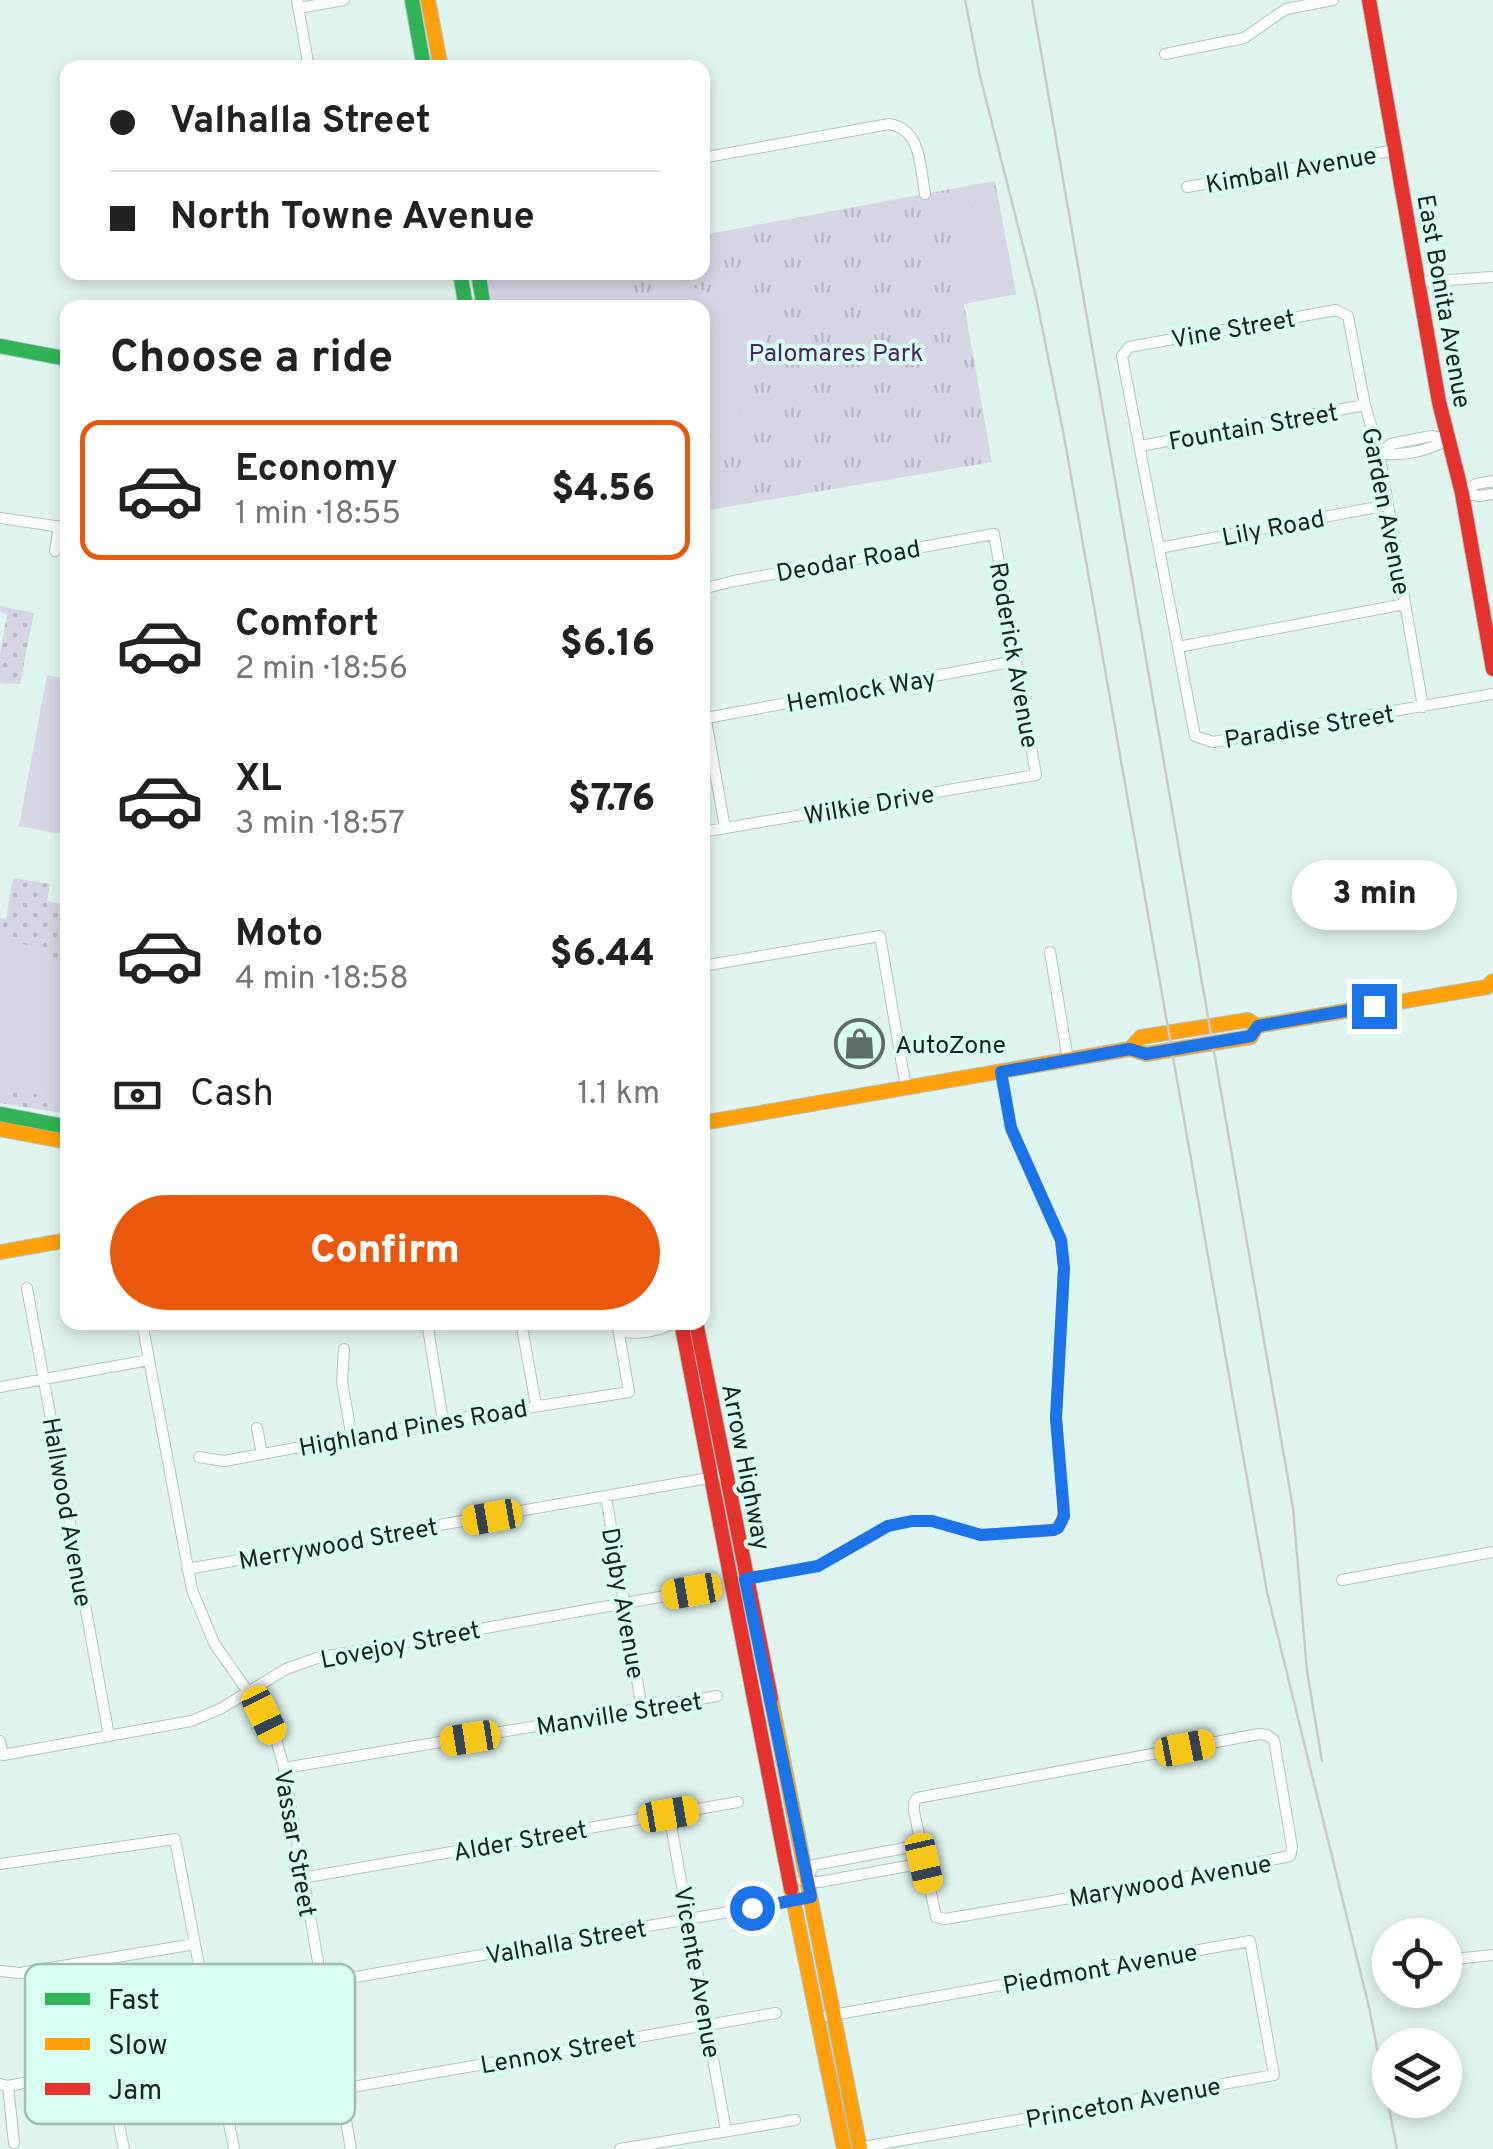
<!DOCTYPE html>
<meta charset="utf-8">
<style>
body{margin:0;font-family:Overpass,sans-serif;background:#f2f2f2;color:#222;height:100vh;display:flex;flex-direction:column;font-size:38px;white-space:nowrap}
*{box-sizing:border-box;margin:0}
p{font-size:32px;color:#767676}
.icon{flex:none;width:55px;height:55px;fill:none;stroke:currentColor;stroke-width:2;stroke-linecap:round;stroke-linejoin:round}
.map{position:relative;flex:1;overflow:hidden}
.details{position:absolute;left:60px;top:300px;width:650px;height:1030px;display:flex;flex-direction:column;background:#fff;border-radius:20px;box-shadow:0 5px 15px #0003}
.details>*{flex:none}
.guide{position:absolute;left:60px;top:60px;width:650px;height:220px;border-radius:20px;box-shadow:0 5px 15px #0003;display:grid;align-content:center;height:220px;padding:0 50px;background:#fff}
.controls{position:absolute;left:1372px;top:1918px;display:grid;gap:20px}
.controls a{display:grid;place-items:center;width:90px;height:90px;border-radius:50%;background:#fff;box-shadow:0 5px 15px #0003;font-size:50px}
.end{position:absolute;width:45px;height:45px;margin:-22px;border:12px solid #1a73e8;background:#fff;box-shadow:0 0 0 5px #fff}
.from{border-radius:50%}
.bubble{position:absolute;height:70px;border-radius:35px;background:#fff;box-shadow:0 5px 15px #0003;font-size:32px;font-weight:800;line-height:70px;text-align:center}
.car{position:absolute;width:30px;height:60px;margin:-30px -15px;border-radius:12px;box-shadow:0 0 8px 2px #0007;background:linear-gradient(#f5c518 24%,#345 0 40%,#f5c518 0 76%,#345 0 86%,#f5c518 0)}
.guide b{display:flex;align-items:center;gap:35px;height:95px;font-size:38px}
.guide b+b{border-top:2px solid #e0e0e0}
.guide i{width:25px;height:25px;background:#222}
ul{padding:0;list-style:none}
li{display:flex;align-items:center;gap:30px;height:140px;margin:0 20px 15px;padding:0 30px;border:5px solid transparent;border-radius:20px}
li div{flex:1}
li b{display:block;font-size:38px}
li em{font-style:normal;font-weight:800}
li.selected{border-color:#ea580c}
li>.icon{width:90px;height:90px;stroke-width:1.5}
h2{padding:0 50px;font-size:45px;line-height:120px}
.pay{display:flex;align-items:center;gap:25px;height:110px;padding:0 50px;font-size:38px}
.pay p{margin-inline-start:auto}
.action{display:flex;gap:20px;margin-top:auto;padding:20px 50px}
.action a{flex:1;height:115px;border-radius:60px;background:#ea580c;color:#fff;font-size:40px;font-weight:800;line-height:115px;text-align:center}
.map>svg:first-child{display:block}
.grass{fill:url(#grass-dots)}
.park{fill:url(#park-tufts)}
.garden{fill:#d6d5e5}
.lines{fill:none;stroke-linecap:round;stroke-linejoin:round}
.street-casing{stroke:#b2c2be;stroke-width:12}
.fast-casing{stroke:#b2c2be;stroke-width:16}
.slow-casing{stroke:#b2c2be;stroke-width:16}
.jam-casing{stroke:#b2c2be;stroke-width:16}
.street{stroke:#fafdfc;stroke-width:10}
.fast{stroke:#30b455;stroke-width:14}
.slow{stroke:#ff9f0a;stroke-width:14}
.jam{stroke:#e5322d;stroke-width:14}
.rail{stroke:#c6cbc9;stroke-width:2.5}
.route{stroke:#1a73e8;stroke-width:12}
.labels{text-anchor:middle;stroke-width:8;stroke-linejoin:round;paint-order:stroke}
.street-label{font-size:25px;fill:#182522;stroke:#d7fcf2}
.park-label{font-size:25px;fill:#49285f;stroke:#d7fcf2}
.poi-label{font-size:25px;fill:#182522;stroke:#d7fcf2;text-anchor:start}
.key{fill:#d7fcf2;stroke:#9ebcb4;stroke-width:2.5}
.key-label{font-size:28px;fill:#182522}
</style>
<div class="map">
<svg width="1493" height="2149" viewBox="0 0 1493 2149">
<defs>
<pattern id="grass-dots" width="8" height="8" patternUnits="userSpaceOnUse" patternTransform="scale(2.5)"><rect width="8" height="8" fill="#d6d5e5"/><path d="M2 2h.1M6 6h.1" fill="none" stroke="#b7b7c4" stroke-width="1.8" stroke-linecap="round"/></pattern>
<pattern id="park-tufts" width="24" height="20" patternUnits="userSpaceOnUse" patternTransform="scale(2.5)"><rect width="24" height="20" fill="#d6d5e5"/><path d="M3 7l-1-3M5 7V3M7 7l1-3M15 17l-1-3M17 17v-4M19 17l1-3" fill="none" stroke="#b7b7c4"/></pattern>
</defs>
<rect width="100%" height="100%" fill="#dff4ee"/>
<path class="grass" d="M0 606 34 613 20 684 0 683V654L7 615 0 611Z
M13 878 50 884 47 901 67 905V973C54 955 22 942 0 939V918L6 919Z
M0 1087 67 1100V1114L0 1103Z"/>
<path class="park" d="M995 181 1016 294 964 304 992 462 703 511 702 308 492 307 486 275 702 272 703 235Z"/>
<path class="garden" d="M999 203 1016 294 964 304 947 212Z
M580 272 605 273 611 307H559L553 277Z
M548 277 554 307H503L499 285Z
M693 287 775 317 734 431 703 420 702 308 685 307Z
M47 675 67 679V835L19 826Z
M0 939C26 942 51 952 67 973V1100L0 1087Z"/>
<g class="lines">
<defs>
<path id="street" d="M297 0 309 68
M299 8 344 0
M1165 54 1244 38 1286 9 1333 0
M702 158 889 124C922 129 920 168 925 194
M1187 187 1396 150
M1419 282 1493 277
M1431 436 1449 439C1428 451 1402 457 1379 453L1391 444Z
M1140 446 1365 405
M1462 493 1476 484 1493 481
M1463 493 1479 496 1493 494
M0 518 68 528
M1159 548 1388 505
M55 551 59 526
M702 589 734 581 994 534 1036 775 702 832
M1178 647 1405 604
M702 698 725 828
M1423 707 1379 453 1365 405 1348 316 1336 310 1129 347 1122 356 1195 736 1213 742 1493 694
M706 718 1016 661
M1050 952 1068 1060
M702 966 880 936 906 1088
M27 1288 109 1736
M142 1322 192 1590 214 1643 264 1715 276 1739 284 1768 351 2149
M427 1322 443 1421
M521 1322 536 1405
M618 1329C633 1337 660 1331 675 1322
M344 1349 342 1382 352 1438
M0 1387 149 1360
M257 1428 262 1454
M199 1457 224 1461 443 1421 629 1392 617 1322
M606 1497 642 1709
M187 1569 726 1475
M745 1579 818 1566 887 1526 912 1521H932L981 1535 1053 1530 1062 1523 1064 1507 1056 1418 1064 1269 1061 1240 1011 1128 1001 1072
M1342 1580 1493 1552
M1259 1734 1267 1735 1274 1740 1292 1847 1290 1856 1136 1887 945 1919 936 1917 914 1811V1803L917 1798Z
M0 1741 3 1755 191 1721 220 1709 286 1669 317 1658 693 1591
M284 1768 717 1696
M669 1814 726 2131
M0 1864 175 1839 234 2149
M302 1878 738 1802
M807 1878 814 1865 921 1845
M802 1880 819 1882 924 1863
M1445 1960 1493 1955
M0 1971 20 1973 195 1944
M321 1983 798 1900
M827 2016 1250 1941 1274 2075 858 2148
M0 2084 8 2086 107 2067 124 2149
M8 2086 14 2143
M341 2089 776 2013
M620 2149 795 2120"/>
<path id="fast" d="M412 0 424 68
M460 272 466 308
M478 272 484 308
M0 346 68 359
M0 1114 68 1127"/>
<path id="slow" d="M428 0 441 68
M1130 1049 1141 1037 1248 1020 1257 1026 1487 987 1493 981
M702 1123 1130 1049 1146 1054 1251 1037 1257 1026
M0 1129 68 1142
M0 1252 68 1240
M771 1698 860 2149
M791 1889 844 2149"/>
<path id="jam" d="M1369 0 1439 402 1462 493 1493 669
M681 1322 791 1889
M696 1322 771 1698"/>
</defs>
<use href="#street" class="street-casing"/>
<use href="#fast" class="fast-casing"/>
<use href="#slow" class="slow-casing"/>
<use href="#jam" class="jam-casing"/>
<use href="#street" class="street"/>
<use href="#fast" class="fast"/>
<use href="#slow" class="slow"/>
<use href="#jam" class="jam"/>
<path class="rail" d="M965 0 980 76 1036 297 1064 436 1267 1592 1369 2007 1397 2149
M1032 0 1293 1508 1307 1671 1322 1761"/>
</g>
<g class="lines">
<path class="route" d="M752 1908 811 1897 745 1579 818 1566 888 1526 912 1521H932L981 1535 1054 1530 1058 1528 1064 1516 1056 1418 1064 1268 1061 1240 1011 1128 1001 1072 1130 1049 1146 1054 1251 1036 1258 1026 1374 1006"/>
</g>
<defs>
<symbol id="shop-ring" viewBox="-11 -11 22 22"><circle r="9.5" fill="#d7fcf2" stroke="#5e6d69" stroke-width="1.5"/><path d="M-5-2.5h2.3a2.7 3.5 0 0 1 5.4 0H5L5.5 6h-11ZM-1.5-2.5h3a1.5 2.3 0 0 0-3 0Z" fill="#5e6d69"/></symbol>
</defs>
<g fill-rule="evenodd">
<use href="#shop-ring" x="832" y="1016" width="55" height="55"/>
</g>
<g class="labels">
<g class="street-label">
<text transform="translate(1291 169) rotate(-10)" y="9">Kimball Avenue</text>
<text transform="translate(1445 301) rotate(80)" y="9">East Bonita Avenue</text>
<text transform="translate(1233 328) rotate(-10)" y="9">Vine Street</text>
<text transform="translate(1253 426) rotate(-10)" y="9">Fountain Street</text>
<text transform="translate(1387 511) rotate(79)" y="9">Garden Avenue</text>
<text transform="translate(1273 527) rotate(-11)" y="9">Lily Road</text>
<text transform="translate(848 560) rotate(-10)" y="9">Deodar Road</text>
<text transform="translate(1015 655) rotate(80)" y="9">Roderick Avenue</text>
<text transform="translate(861 690) rotate(-10)" y="9">Hemlock Way</text>
<text transform="translate(1309 726) rotate(-9)" y="9">Paradise Street</text>
<text transform="translate(869 804) rotate(-10)" y="9">Wilkie Drive</text>
<text transform="translate(413 1427) rotate(-10)" y="9">Highland Pines Road</text>
<text transform="translate(747 1467) rotate(79)" y="9">Arrow Highway</text>
<text transform="translate(68 1512) rotate(80)" y="9">Hallwood Avenue</text>
<text transform="translate(338 1543) rotate(-10)" y="9">Merrywood Street</text>
<text transform="translate(624 1603) rotate(80)" y="9">Digby Avenue</text>
<text transform="translate(400 1644) rotate(-11)" y="9">Lovejoy Street</text>
<text transform="translate(619 1713) rotate(-9)" y="9">Manville Street</text>
<text transform="translate(520 1840) rotate(-10)" y="9">Alder Street</text>
<text transform="translate(296 1843) rotate(80)" y="9">Vassar Street</text>
<text transform="translate(1170 1880) rotate(-10)" y="9">Marywood Avenue</text>
<text transform="translate(566 1941) rotate(-10)" y="9">Valhalla Street</text>
<text transform="translate(1100 1968) rotate(-10)" y="9">Piedmont Avenue</text>
<text transform="translate(698 1972) rotate(80)" y="9">Vicente Avenue</text>
<text transform="translate(558 2051) rotate(-10)" y="9">Lennox Street</text>
<text transform="translate(1123 2102) rotate(-10)" y="9">Princeton Avenue</text>
</g>
<g class="park-label">
<text x="836" y="361">Palomares Park</text>
</g>
<g class="poi-label">
<text x="895" y="1053">AutoZone</text>
</g>
</g>
<rect x="25" y="1964" width="330" height="160" rx="15" class="key"/>
<rect x="45" y="1993" width="45" height="12" fill="#30b455"/>
<rect x="45" y="2038" width="45" height="12" fill="#ff9f0a"/>
<rect x="45" y="2083" width="45" height="12" fill="#e5322d"/>
<g class="key-label">
<text x="108" y="2009">Fast</text>
<text x="108" y="2054">Slow</text>
<text x="108" y="2099">Jam</text>
</g>
</svg>
<div class="controls">
<a><svg class="icon" aria-label="locate" viewBox="0 0 24 24"><circle cx="12" cy="12" r="6"/><path d="M12 2v4M12 18v4M2 12h4M18 12h4"/></svg></a>
<a><svg class="icon" aria-label="layers" viewBox="0 0 24 24"><path d="M12 4l9 5-9 5-9-5zM3 14l9 5 9-5"/></svg></a>
</div>
<i class="end from" style="left:752px;top:1908px"></i>
<i class="end" style="left:1374px;top:1006px"></i>
<div class="bubble" style="left:1292px;top:860px;width:165px">3 min</div>
<i class="car" style="left:492px;top:1517px;rotate:260deg"></i>
<i class="car" style="left:692px;top:1591px;rotate:260deg"></i>
<i class="car" style="left:264px;top:1715px;rotate:154deg"></i>
<i class="car" style="left:470px;top:1738px;rotate:261deg"></i>
<i class="car" style="left:1185px;top:1748px;rotate:79deg"></i>
<i class="car" style="left:669px;top:1814px;rotate:80deg"></i>
<i class="car" style="left:924px;top:1863px;rotate:167deg"></i>
<div class="guide">
<b><i class="from"></i>Valhalla Street</b>
<b><i></i>North Towne Avenue</b>
</div>
<section class="details">
<h2>Choose a ride</h2>
<ul>
<li class="selected"><svg class="icon" aria-label="car" viewBox="0 0 24 24"><path d="M5 17H2v-5l4-1 3-4h7l3 4 3 1v5h-3M9 17h6M6 11h13"/><circle cx="7" cy="17" r="2"/><circle cx="17" cy="17" r="2"/></svg><div><b>Economy</b><p>1 min · 18:55</p></div><em>$4.56</em></li>
<li><svg class="icon" aria-label="car" viewBox="0 0 24 24"><path d="M5 17H2v-5l4-1 3-4h7l3 4 3 1v5h-3M9 17h6M6 11h13"/><circle cx="7" cy="17" r="2"/><circle cx="17" cy="17" r="2"/></svg><div><b>Comfort</b><p>2 min · 18:56</p></div><em>$6.16</em></li>
<li><svg class="icon" aria-label="car" viewBox="0 0 24 24"><path d="M5 17H2v-5l4-1 3-4h7l3 4 3 1v5h-3M9 17h6M6 11h13"/><circle cx="7" cy="17" r="2"/><circle cx="17" cy="17" r="2"/></svg><div><b>XL</b><p>3 min · 18:57</p></div><em>$7.76</em></li>
<li><svg class="icon" aria-label="car" viewBox="0 0 24 24"><path d="M5 17H2v-5l4-1 3-4h7l3 4 3 1v5h-3M9 17h6M6 11h13"/><circle cx="7" cy="17" r="2"/><circle cx="17" cy="17" r="2"/></svg><div><b>Moto</b><p>4 min · 18:58</p></div><em>$6.44</em></li>
</ul>
<div class="pay"><svg class="icon" aria-label="cash" viewBox="0 0 24 24"><path d="M3 7h18v10H3z"/><circle cx="12" cy="12" r="2"/></svg>Cash<p>1.1 km</p></div>
<div class="action"><a>Confirm</a></div>
</section>
</div>
